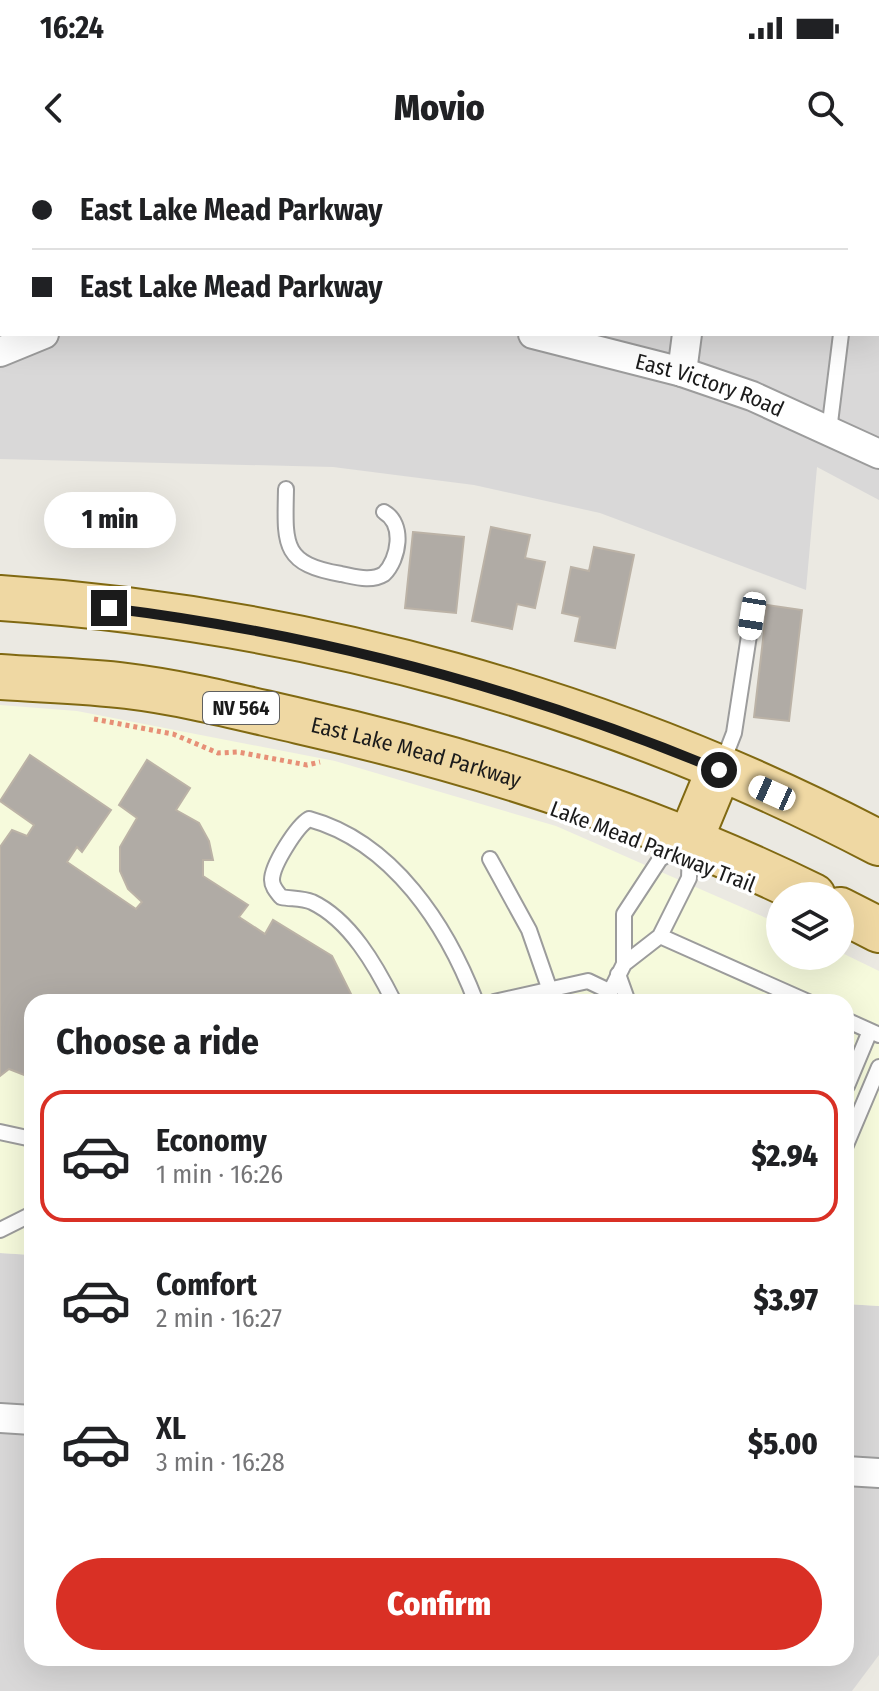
<!DOCTYPE html>
<meta charset="utf-8">
<style>
body{margin:0;font-family:"Fira Sans Condensed",sans-serif;background:#f2f2f2;color:#202124;height:100vh;display:flex;flex-direction:column;font-size:30px;white-space:nowrap}
*{box-sizing:border-box;margin:0}
p{font-size:26px;color:#757577}
.icon{flex:none;width:44px;height:44px;fill:none;stroke:currentColor;stroke-width:2;stroke-linecap:round;stroke-linejoin:round}
.map{position:relative;flex:1;overflow:hidden}
.details{position:absolute;left:24px;top:834px;width:830px;height:672px;display:flex;flex-direction:column;background:#fff;border-radius:24px;box-shadow:0 8px 32px #0002}
.details>*{flex:none}
.hud{position:absolute;left:0px;top:0px;width:880px;height:176px;box-shadow:0 8px 32px #0002;display:grid;align-content:center;height:176px;padding:0 32px;background:#fff}
.tools{position:absolute;left:766px;top:722px;display:grid;gap:16px}
.tools a{display:grid;place-items:center;width:88px;height:88px;border-radius:50%;background:#fff;box-shadow:0 8px 32px #0002;font-size:40px}
.end{position:absolute;width:36px;height:36px;margin:-18px;border:10px solid #1b1b1b;background:#fff;box-shadow:0 0 0 4px #fff}
.from{border-radius:50%}
.bubble{position:absolute;height:56px;border-radius:28px;background:#fff;box-shadow:0 8px 32px #0002;font-size:26px;font-weight:800;line-height:56px;text-align:center}
.car{position:absolute;width:24px;height:48px;margin:-24px -12px;border-radius:10px;box-shadow:0 0 6px 2px #0007;background:linear-gradient(#fff 24%,#345 0 40%,#fff 0 76%,#345 0 86%,#fff 0)}
.hud b{display:flex;align-items:center;gap:28px;height:76px;font-size:30px}
.hud b+b{border-top:2px solid #e0e0e0}
.hud i{width:20px;height:20px;background:#202124}
ul{padding:0;list-style:none}
li{display:flex;align-items:center;gap:24px;height:132px;margin:0 16px 12px;padding:0 16px;border:4px solid transparent;border-radius:24px}
li div{flex:1}
li b{display:block;font-size:30px}
li em{font-style:normal;font-weight:800}
li.on{border-color:#d93025}
li>.icon{width:72px;height:72px;stroke-width:1.5}
h2{padding:0 32px;font-size:36px;line-height:96px}
.action{display:flex;gap:16px;margin-top:auto;padding:16px 32px}
.action a{flex:1;height:92px;border-radius:48px;background:#d93025;color:#fff;font-size:32px;font-weight:800;line-height:92px;text-align:center}
.status{display:flex;justify-content:space-between;align-items:center;height:56px;padding:0 40px;background:#fff;direction:ltr}
.status svg{height:22px;fill:currentColor}
header{display:flex;justify-content:space-between;align-items:center;height:104px;padding:0 32px;background:#fff;font-size:36px;font-weight:800}
.map>svg:first-child{display:block}
.residential{fill:#d9d8d8;fill-rule:evenodd}
.education{fill:#f6fadc}
.building{fill:#b0aba5;stroke:#bbb2a6;stroke-width:2}
.lines{fill:none;stroke-linecap:round;stroke-linejoin:round}
.service-casing{stroke:#9c9c9c;stroke-width:18}
.minor-casing{stroke:#9c9c9c;stroke-width:32}
.primary-casing{stroke:#806912;stroke-width:48}
.path{stroke:#e79077;stroke-width:5;stroke-dasharray:4 4;stroke-linecap:butt}
.service{stroke:#fff;stroke-width:14}
.minor{stroke:#fff;stroke-width:28}
.primary{stroke:#efd8a3;stroke-width:44}
.route{stroke:#1b1b1b;stroke-width:10}
.labels{text-anchor:middle;stroke-width:7;stroke-linejoin:round;paint-order:stroke}
.shield{fill:#fff;stroke:#5f5f5f;stroke-width:2}
.shield-label{font-size:20px;font-weight:bold;fill:#1b1b1b}
.street-label{font-size:22px;fill:#1b1b1b;stroke:#fff}
</style>
<div class="status"><b>16:24</b><svg viewBox="0 0 49 12"><path d="M0 12V9h3v3zM5 12V6h3v6zM10 12V3h3v9zM15 12V0h3v12zM26 1h20v11H26zM47 4h2v5h-2z"/></svg></div>
<header><svg class="icon" aria-label="back" viewBox="0 0 24 24"><path d="M15 5l-7 7 7 7"/></svg>Movio<svg class="icon" aria-label="search" viewBox="0 0 24 24"><circle cx="10" cy="10" r="6"/><path d="M15 15l6 6"/></svg></header>
<div class="map">
<svg width="879" height="1531" viewBox="0 0 879 1531">
<rect width="100%" height="100%" fill="#ebe9e2"/>
<path class="residential" d="M0 0H879V340L817 307 806 430 600 353 474 325 333 307 0 299ZM2 2H878V174H2Z
M0 1093 32 1095V1498H846V1144L879 1146V1495L852 1531H0Z"/>
<path class="education" d="M0 545 77 551 335 601 556 666 780 764V796H840V792L879 811V1146L846 1144V842H32V1095L0 1093Z"/>
<path class="building" d="M491 367 530 375 525 398 545 402 535 448 517 444 512 469 472 461Z
M413 372 464 377 456 453 405 448Z
M594 387 634 395 615 488 575 481 580 457 562 453 571 407 589 411Z
M767 445 802 450 789 561 754 557Z
M30 595 111 650 82 692 77 687 67 702 136 749 142 742 128 729 120 711V687L137 658 119 645 147 600 190 628 176 650 199 663 209 681 213 700H203V716L248 745 239 757 265 774 273 760 332 796 355 842H32V918L9 909 0 916V687L12 670 27 676 34 665 0 641Z"/>
<g class="lines">
<defs>
<path id="service" d="M193 2V0
M536 2V0
M863 2V0
M829 271 841 174
M286 329C285 383 281 404 341 414 356 417 371 422 384 414 399 399 405 364 384 352
M722 604 734 573 752 456
M490 699 529 770 554 842
M660 776 808 842
M624 804V754L660 699 681 686
M618 814 628 842
M394 842C376 806 350 760 312 742 302 738 292 739 281 737 277 732 272 727 272 720 272 705 297 666 309 659 393 682 447 766 476 842
M494 842 588 821 609 831
M605 842 624 804 660 776 689 718 690 689
M846 860 879 875
M847 926 870 871
M0 972 32 979
M846 985 879 907
M0 1070 32 1054"/>
<g id="minor">
<path d="M27 2V0"/>
<path d="M368 2V0"/>
<path d="M707 2V0"/>
<path id="s1" d="M533 174 682 212 752 236 879 294"/>
<path d="M0 192 44 174"/>
<path d="M682 212 687 174"/>
<path d="M0 1258 32 1260"/>
<path d="M846 1311 879 1313"/>
</g>
<g id="primary">
<path d="M0 438C303 458 610 542 879 683"/>
<path id="s2" d="M0 517C42 520 85 521 127 526 185 533 242 548 299 561 476 601 650 656 813 736"/>
<path d="M690 680 719 610"/>
<path d="M840 750 879 770"/>
</g>
</defs>
<use href="#service" class="service-casing"/>
<use href="#minor" class="minor-casing"/>
<use href="#primary" class="primary-casing"/>
<path class="path" d="M94 559 173 574 218 593 238 592 307 605 320 602"/>
<use href="#service" class="service"/>
<use href="#minor" class="minor"/>
<use href="#primary" class="primary"/>
</g>
<g class="lines">
<path class="route" d="M109 448C320 474 523 529 719 610"/>
</g>
<g class="labels">
<rect class="shield" x="203" y="532" width="76" height="32" rx="6"/>
<g class="shield-label">
<text x="241" y="555">NV 564</text>
</g>
<g class="street-label">
<text dy="8" stroke="none"><textPath href="#s1" startOffset="184">East Victory Road</textPath></text>
<text dy="8" stroke="none"><textPath href="#s2" startOffset="424">East Lake Mead Parkway</textPath></text>
<text transform="translate(653 686) rotate(21)" y="8">Lake Mead Parkway Trail</text>
</g>
</g>
</svg>
<div class="tools">
<a><svg class="icon" aria-label="layers" viewBox="0 0 24 24"><path d="M12 4l9 5-9 5-9-5zM3 14l9 5 9-5"/></svg></a>
</div>
<i class="end from" style="left:719px;top:610px"></i>
<i class="end" style="left:109px;top:448px"></i>
<div class="bubble" style="left:44px;top:332px;width:132px">1 min</div>
<i class="car" style="left:752px;top:456px;rotate:189deg"></i>
<i class="car" style="left:772px;top:633px;rotate:294deg"></i>
<div class="hud">
<b><i class="from"></i>East Lake Mead Parkway</b>
<b><i></i>East Lake Mead Parkway</b>
</div>
<section class="details">
<h2>Choose a ride</h2>
<ul>
<li class="on"><svg class="icon" aria-label="car" viewBox="0 0 24 24"><path d="M5 17H2v-5l4-1 3-4h7l3 4 3 1v5h-3M9 17h6M6 11h13"/><circle cx="7" cy="17" r="2"/><circle cx="17" cy="17" r="2"/></svg><div><b>Economy</b><p>1 min · 16:26</p></div><em>$2.94</em></li>
<li><svg class="icon" aria-label="car" viewBox="0 0 24 24"><path d="M5 17H2v-5l4-1 3-4h7l3 4 3 1v5h-3M9 17h6M6 11h13"/><circle cx="7" cy="17" r="2"/><circle cx="17" cy="17" r="2"/></svg><div><b>Comfort</b><p>2 min · 16:27</p></div><em>$3.97</em></li>
<li><svg class="icon" aria-label="car" viewBox="0 0 24 24"><path d="M5 17H2v-5l4-1 3-4h7l3 4 3 1v5h-3M9 17h6M6 11h13"/><circle cx="7" cy="17" r="2"/><circle cx="17" cy="17" r="2"/></svg><div><b>XL</b><p>3 min · 16:28</p></div><em>$5.00</em></li>
</ul>
<div class="action"><a>Confirm</a></div>
</section>
</div>
